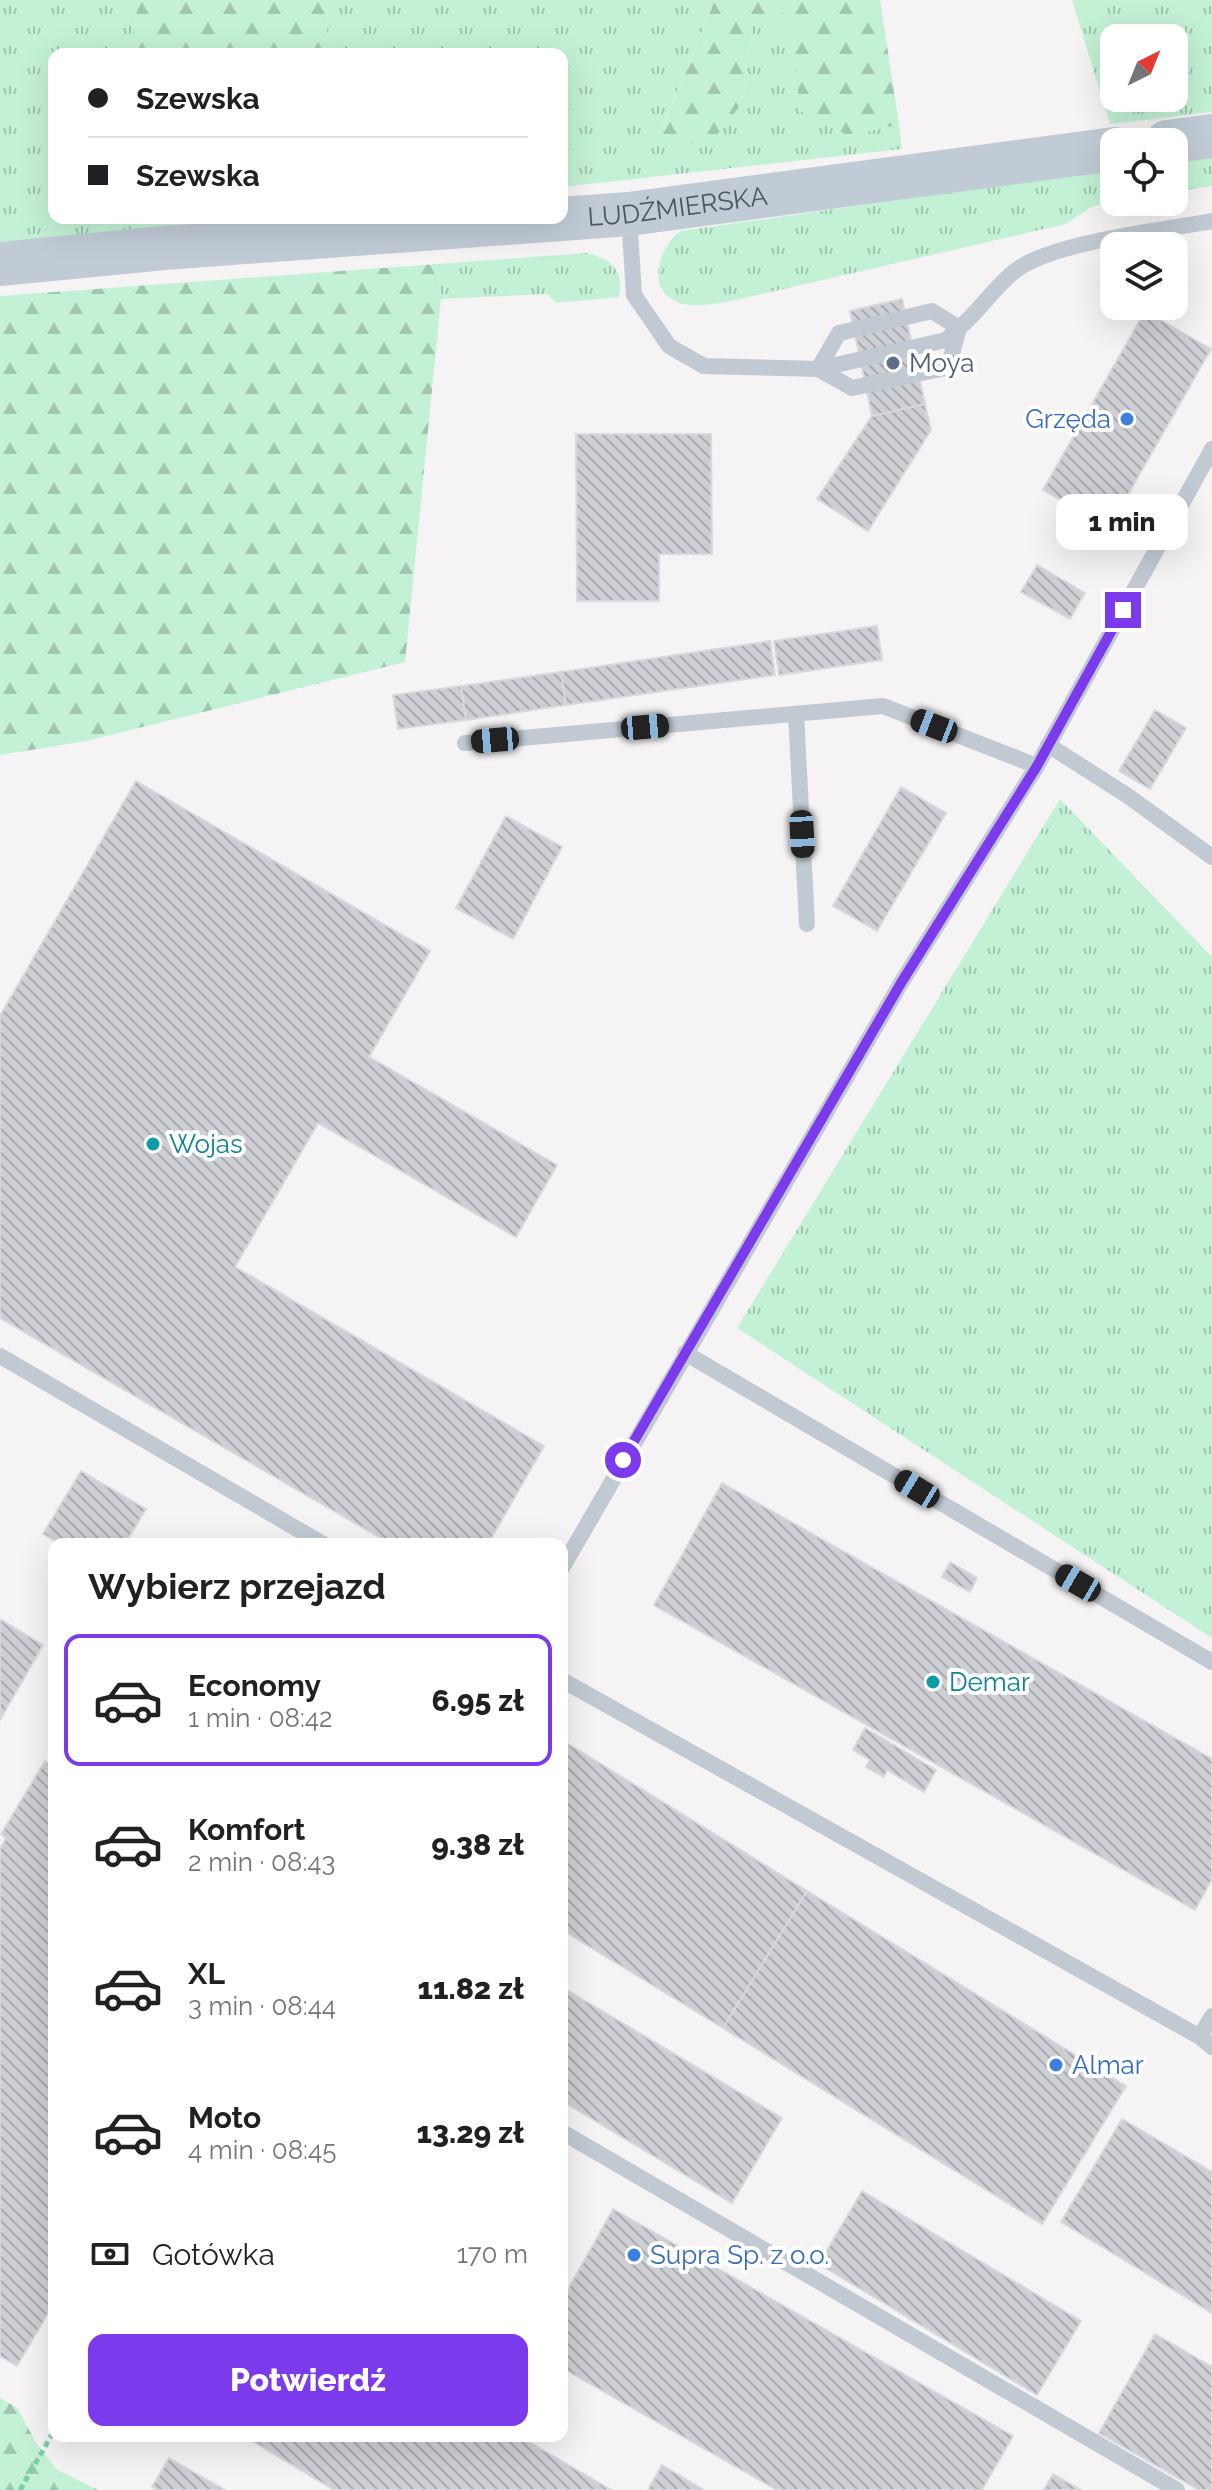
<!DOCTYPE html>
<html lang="pl">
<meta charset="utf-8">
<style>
body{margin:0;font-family:Raleway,sans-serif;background:#f2f2f2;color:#202124;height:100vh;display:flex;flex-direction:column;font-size:30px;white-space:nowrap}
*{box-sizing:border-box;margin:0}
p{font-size:26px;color:#757577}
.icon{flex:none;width:44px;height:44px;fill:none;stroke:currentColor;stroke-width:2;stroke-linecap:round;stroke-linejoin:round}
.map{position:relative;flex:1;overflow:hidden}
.sheet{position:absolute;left:48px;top:1538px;width:520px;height:904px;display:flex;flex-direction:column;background:#fff;border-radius:16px;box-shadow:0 8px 32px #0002}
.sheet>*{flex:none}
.guide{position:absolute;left:48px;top:48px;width:520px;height:176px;border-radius:16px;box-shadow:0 8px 32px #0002;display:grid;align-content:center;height:176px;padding:0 40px;background:#fff}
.needle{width:52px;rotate:43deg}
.fabs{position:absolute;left:1100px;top:24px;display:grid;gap:16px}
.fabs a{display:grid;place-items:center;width:88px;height:88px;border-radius:16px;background:#fff;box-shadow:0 8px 32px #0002;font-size:40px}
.end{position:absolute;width:36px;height:36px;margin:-18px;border:10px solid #7c3aed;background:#fff;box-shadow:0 0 0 4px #fff}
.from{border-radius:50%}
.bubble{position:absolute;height:56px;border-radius:16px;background:#fff;box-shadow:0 8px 32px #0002;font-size:26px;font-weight:800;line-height:56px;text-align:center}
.car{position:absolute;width:24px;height:48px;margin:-24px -12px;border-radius:10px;box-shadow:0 0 6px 2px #0007;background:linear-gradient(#222 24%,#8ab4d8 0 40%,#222 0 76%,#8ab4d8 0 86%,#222 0)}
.guide b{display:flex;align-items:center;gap:28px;height:76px;font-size:30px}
.guide b+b{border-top:2px solid #e0e0e0}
.guide i{width:20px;height:20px;background:#202124}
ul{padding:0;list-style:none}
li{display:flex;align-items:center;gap:24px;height:132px;margin:0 16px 12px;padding:0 24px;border:4px solid transparent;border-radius:16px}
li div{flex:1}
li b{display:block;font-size:30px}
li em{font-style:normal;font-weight:800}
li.on{border-color:#7c3aed}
li>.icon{width:72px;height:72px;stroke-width:1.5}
h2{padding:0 40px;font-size:36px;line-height:96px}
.pay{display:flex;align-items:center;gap:20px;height:88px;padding:0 40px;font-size:30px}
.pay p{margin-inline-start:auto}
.cta{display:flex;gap:16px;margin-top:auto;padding:16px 40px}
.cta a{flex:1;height:92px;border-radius:16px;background:#7c3aed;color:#fff;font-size:32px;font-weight:800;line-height:92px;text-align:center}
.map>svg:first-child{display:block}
.grass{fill:url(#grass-tufts);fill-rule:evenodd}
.forest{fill:url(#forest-firs)}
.building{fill:url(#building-back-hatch);stroke:#d7d9de;stroke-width:2}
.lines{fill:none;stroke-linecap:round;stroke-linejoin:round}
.path{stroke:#7ad0a6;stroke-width:5;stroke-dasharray:6 4;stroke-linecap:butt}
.lane{stroke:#c1cad2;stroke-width:16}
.secondary{stroke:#c1cbd6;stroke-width:44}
.route{stroke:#7c3aed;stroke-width:10}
.service-dot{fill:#5c6f8a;stroke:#fff;stroke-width:3}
.shop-dot{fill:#3f7fe0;stroke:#fff;stroke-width:3}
.culture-dot{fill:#0f9aa8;stroke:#fff;stroke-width:3}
.labels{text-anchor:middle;stroke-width:8;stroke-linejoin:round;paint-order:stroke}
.street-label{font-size:26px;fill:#4a5661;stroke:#fff}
.service-label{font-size:26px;fill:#4e5e75;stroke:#fff;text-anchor:start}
.shop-label{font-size:26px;fill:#366cbe;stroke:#fff;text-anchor:start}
.culture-label{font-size:26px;fill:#0d838f;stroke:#fff;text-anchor:start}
</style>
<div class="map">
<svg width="1212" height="2490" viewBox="0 0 1212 2490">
<defs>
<pattern id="grass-tufts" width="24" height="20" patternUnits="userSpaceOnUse" patternTransform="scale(2)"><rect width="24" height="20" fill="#c3f1d5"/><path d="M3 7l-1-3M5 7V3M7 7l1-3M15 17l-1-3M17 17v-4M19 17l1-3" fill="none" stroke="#a0c6b0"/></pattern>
<pattern id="forest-firs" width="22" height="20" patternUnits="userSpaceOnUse" patternTransform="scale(2)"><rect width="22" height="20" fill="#c3f1d5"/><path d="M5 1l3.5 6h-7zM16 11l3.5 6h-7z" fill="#a0c6b0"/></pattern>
<pattern id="building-back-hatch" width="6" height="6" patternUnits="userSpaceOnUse" patternTransform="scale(2)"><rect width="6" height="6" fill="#cdcfd5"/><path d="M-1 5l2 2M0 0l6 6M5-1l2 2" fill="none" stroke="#a8abb0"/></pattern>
</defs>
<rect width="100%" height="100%" fill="#f5f3f3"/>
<path class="grass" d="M0 0H138L132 54H54V218H260L0 243Z
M326 0H715L659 135 743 102 753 20 792 10 847 135 899 125 902 149 562 187V54H327Z
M1072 0H1212V112L1110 124ZM1114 38H1174V98H1114Z
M1212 155V186L1174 192V160Z
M1114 169V201L1091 207 1066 224 727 302C709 304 686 310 670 298 647 283 662 243 681 231Z
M587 253C612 260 624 269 619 297L556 303 548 294 441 299 437 264Z
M1060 799 1212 957V1638L737 1328Z"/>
<path class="forest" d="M138 0H326L327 54H132Z
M715 0H880L899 125 847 135 800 111 791 11 753 20 743 102 707 147 659 136Z
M437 264 441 299 405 662 86 741 0 755V296Z
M0 2398 17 2408 37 2444 56 2469 98 2490H0Z"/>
<path class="building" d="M902 299 925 404 872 416 850 311Z
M1145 311 1211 349 1109 528 1043 490Z
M925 404 931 430 868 531 817 499 872 416Z
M576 434H711L712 554H659V601H577Z
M1037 565 1085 593 1070 619 1021 592Z
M877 626 882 660 779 675 774 641Z
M770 641 775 675 566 705 561 672Z
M561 672 566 705 466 720 461 686Z
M461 686 466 720 398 729 393 695Z
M1155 710 1186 728 1150 789 1119 771Z
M136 781 430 951 369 1057 557 1165 516 1237 318 1123 235 1267 544 1446 488 1544H391L0 1318V1016Z
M901 787 946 813 877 931 833 906Z
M506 816 562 847 513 939 456 908Z
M81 1471 146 1509 125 1544H60L43 1534Z
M722 1483 1212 1759V1879L1195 1910 654 1605Z
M950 1562 977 1578 970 1592 942 1577Z
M0 1619 43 1645 0 1720Z
M865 1728 936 1770 924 1792 887 1770 884 1777 866 1767 870 1760 853 1750Z
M562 1740 807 1891 723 2028 562 1930Z
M45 1761 54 1767V2303L17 2366 0 2356V1849L6 1838 1 1834Z
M807 1891 1126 2086 1042 2224 723 2028Z
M562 1987 782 2118 732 2203 562 2101Z
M1122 2119 1212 2172V2313L1061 2222Z
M862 2191 1081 2321 1037 2395 819 2264Z
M613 2209 1013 2436 982 2490H777L562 2368V2300Z
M1155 2334 1212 2367V2490H1199L1099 2433Z
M244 2436H519L611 2490H334Z
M169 2458 225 2490H157L152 2487Z
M662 2465 704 2490H648Z
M1053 2474 1081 2490H1044Z"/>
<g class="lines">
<path class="path" d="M20 2490 54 2431"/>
<path class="lane" d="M629 215 634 295 669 346 704 366 818 369 946 340 959 328 949 365 945 368 852 388 818 369 839 333 932 311 959 328C980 311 994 287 1015 271 1051 242 1164 230 1212 221
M796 714 807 924
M465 743 883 706 1037 766
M1048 745 1128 796 1212 857
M685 1353 1212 1662
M0 1356 323 1544
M562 1568 901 983 1037 766 1212 449
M562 1680 1200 2037 1212 2047
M1200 2037 1212 2016
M562 2132 1177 2490"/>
<g class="secondary">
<path d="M1167 142 1212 136"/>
<path id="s1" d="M0 264 164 248 629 214 1114 149"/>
</g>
</g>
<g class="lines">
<path class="route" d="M623 1460 901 983 1037 766 1123 610"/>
</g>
<circle class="service-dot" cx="893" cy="363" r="8"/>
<g class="shop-dot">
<circle cx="1127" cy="419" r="8"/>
<circle cx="1056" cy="2065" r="8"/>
<circle cx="634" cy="2255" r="8"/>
</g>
<g class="culture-dot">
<circle cx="153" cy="1144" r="8"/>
<circle cx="933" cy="1682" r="8"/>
</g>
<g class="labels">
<g class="street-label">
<text dy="9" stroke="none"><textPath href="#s1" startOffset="680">LUDŹMIERSKA</textPath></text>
</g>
<g class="service-label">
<text x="909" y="372">Moya</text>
</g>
<g class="shop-label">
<text x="1111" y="428" text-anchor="end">Grzęda</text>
<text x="1072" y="2074">Almar</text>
<text x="650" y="2264">Supra Sp. z o.o.</text>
</g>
<g class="culture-label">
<text x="169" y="1153">Wojas</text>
<text x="949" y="1691">Demar</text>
</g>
</g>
</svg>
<div class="fabs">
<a><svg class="needle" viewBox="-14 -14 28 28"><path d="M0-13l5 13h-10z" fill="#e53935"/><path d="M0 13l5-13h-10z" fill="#757577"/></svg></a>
<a><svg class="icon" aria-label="locate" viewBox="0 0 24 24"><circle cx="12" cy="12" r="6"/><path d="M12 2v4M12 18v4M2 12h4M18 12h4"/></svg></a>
<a><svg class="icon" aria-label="layers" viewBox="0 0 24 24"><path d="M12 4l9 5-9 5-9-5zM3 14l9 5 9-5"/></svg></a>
</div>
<i class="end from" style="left:623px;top:1460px"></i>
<i class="end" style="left:1123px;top:610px"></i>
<div class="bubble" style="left:1056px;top:494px;width:132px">1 min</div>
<i class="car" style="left:934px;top:726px;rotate:291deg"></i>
<i class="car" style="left:645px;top:727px;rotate:85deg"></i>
<i class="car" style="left:495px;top:740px;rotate:265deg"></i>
<i class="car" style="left:802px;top:834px;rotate:177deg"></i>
<i class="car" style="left:917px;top:1489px;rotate:301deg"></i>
<i class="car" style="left:1078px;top:1583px;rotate:300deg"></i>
<div class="guide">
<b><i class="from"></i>Szewska</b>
<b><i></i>Szewska</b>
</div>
<section class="sheet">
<h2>Wybierz przejazd</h2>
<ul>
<li class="on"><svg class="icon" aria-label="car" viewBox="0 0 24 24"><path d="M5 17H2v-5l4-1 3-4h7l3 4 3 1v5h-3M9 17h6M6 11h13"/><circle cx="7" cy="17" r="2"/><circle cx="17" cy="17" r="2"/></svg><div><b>Economy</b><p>1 min · 08:42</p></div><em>6.95 zł</em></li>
<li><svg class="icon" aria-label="car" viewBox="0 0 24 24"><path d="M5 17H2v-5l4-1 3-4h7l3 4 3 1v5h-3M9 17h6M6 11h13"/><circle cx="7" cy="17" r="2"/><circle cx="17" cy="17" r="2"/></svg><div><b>Komfort</b><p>2 min · 08:43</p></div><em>9.38 zł</em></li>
<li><svg class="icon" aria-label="car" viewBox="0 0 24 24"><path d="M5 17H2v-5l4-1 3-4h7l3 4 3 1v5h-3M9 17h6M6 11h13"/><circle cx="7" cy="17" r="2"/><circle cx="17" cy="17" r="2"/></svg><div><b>XL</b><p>3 min · 08:44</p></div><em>11.82 zł</em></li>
<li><svg class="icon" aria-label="car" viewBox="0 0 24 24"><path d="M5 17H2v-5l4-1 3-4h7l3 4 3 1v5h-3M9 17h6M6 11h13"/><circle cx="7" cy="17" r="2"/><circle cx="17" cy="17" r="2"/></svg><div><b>Moto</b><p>4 min · 08:45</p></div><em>13.29 zł</em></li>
</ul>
<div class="pay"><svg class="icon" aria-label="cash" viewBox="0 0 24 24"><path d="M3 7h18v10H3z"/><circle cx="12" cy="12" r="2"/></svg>Gotówka<p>170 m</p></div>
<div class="cta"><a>Potwierdź</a></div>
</section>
</div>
